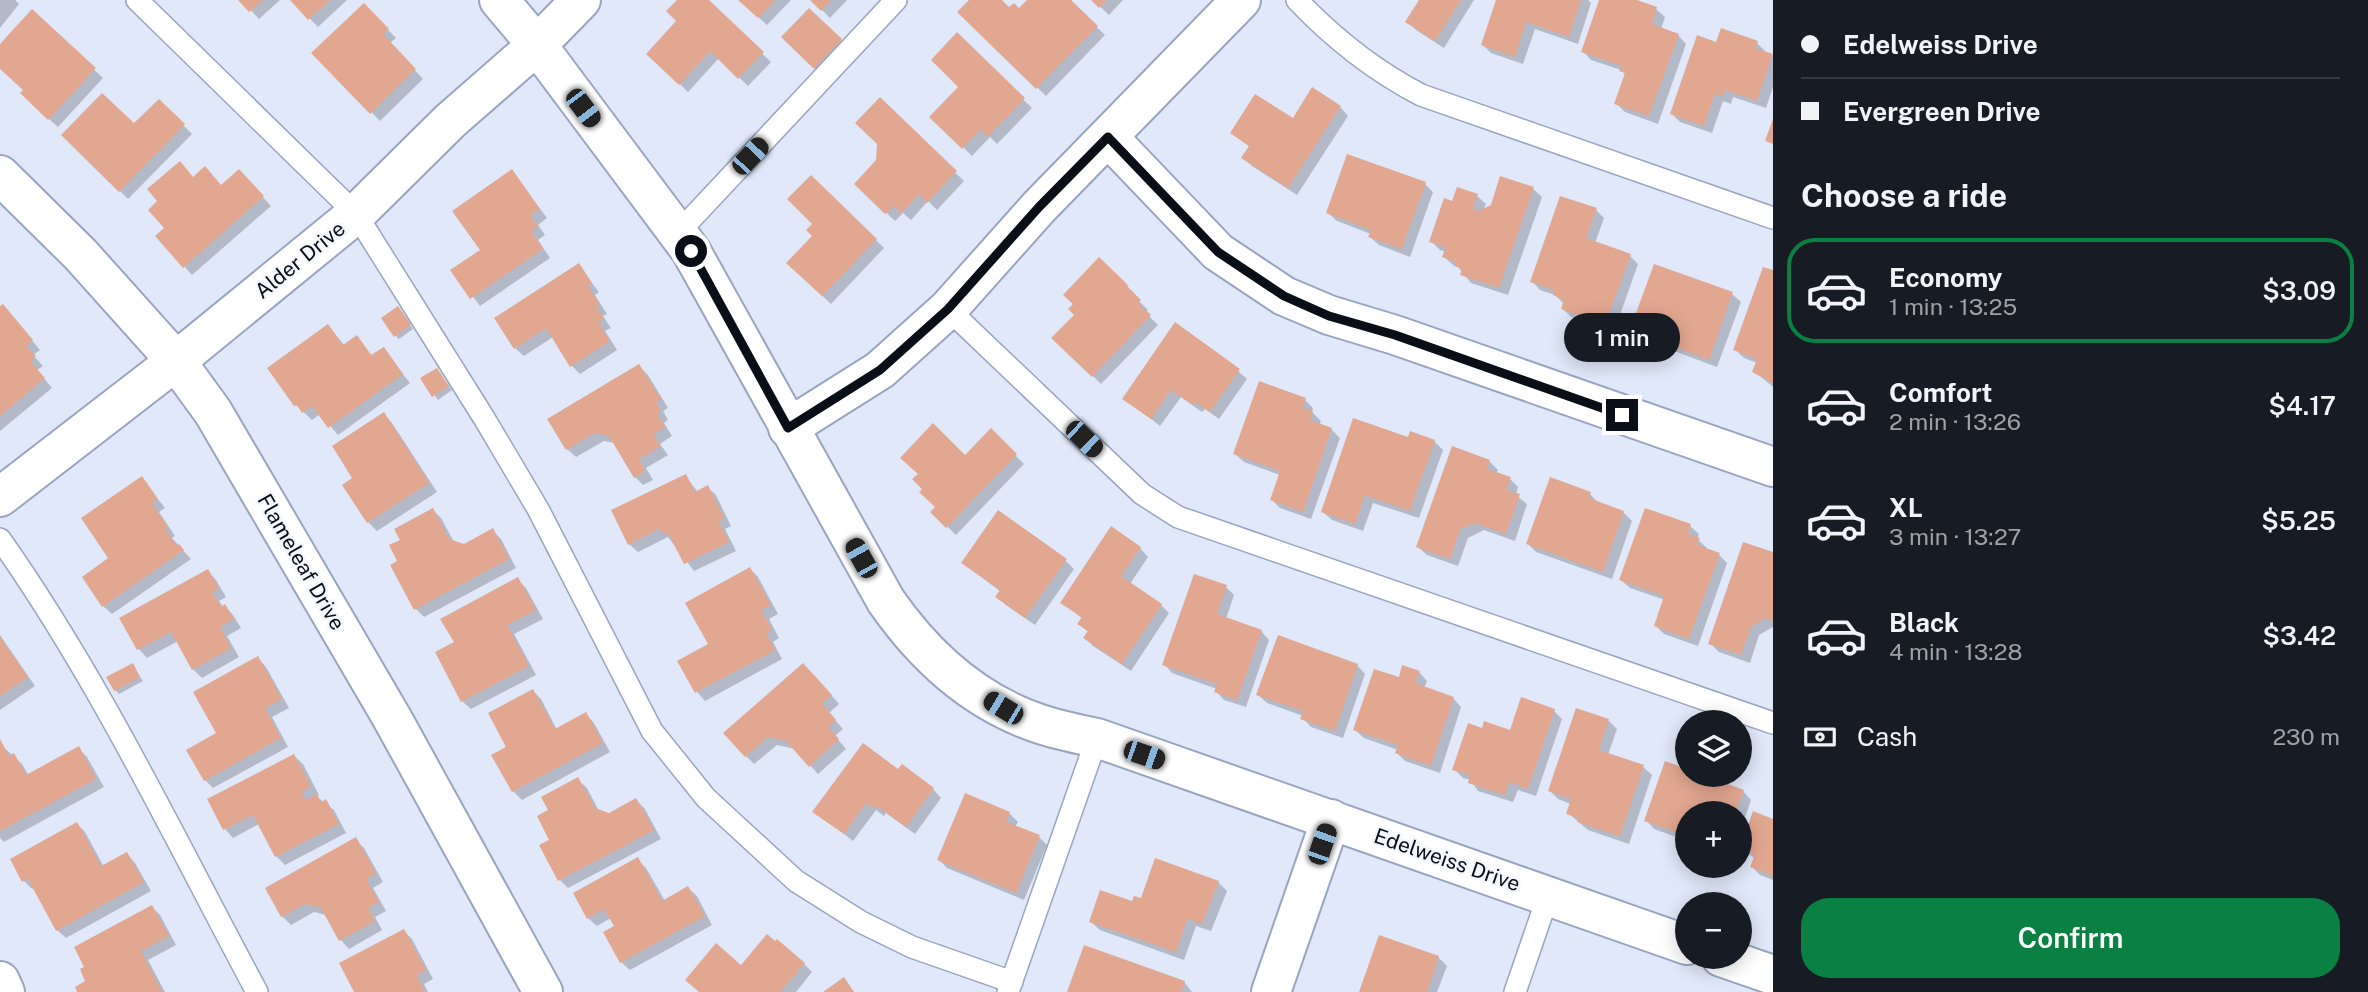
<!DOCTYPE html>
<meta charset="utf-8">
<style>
body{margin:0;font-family:"Public Sans",sans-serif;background:#20242c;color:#f1f3f6;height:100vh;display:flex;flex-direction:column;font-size:26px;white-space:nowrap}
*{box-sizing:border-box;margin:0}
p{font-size:23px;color:#9ea1a6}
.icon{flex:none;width:38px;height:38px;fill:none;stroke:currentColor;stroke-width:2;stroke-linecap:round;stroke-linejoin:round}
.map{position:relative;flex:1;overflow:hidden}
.details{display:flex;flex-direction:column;background:#171b24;width:595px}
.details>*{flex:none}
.top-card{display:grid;align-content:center;height:154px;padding:0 28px;background:#171b24}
.controls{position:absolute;left:1675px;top:710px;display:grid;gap:14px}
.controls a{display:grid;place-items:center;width:77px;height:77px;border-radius:50%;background:#171b24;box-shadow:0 4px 18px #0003;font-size:35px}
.end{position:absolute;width:32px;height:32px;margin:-16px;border:9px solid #0a0e17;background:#fff;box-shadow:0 0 0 4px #fff}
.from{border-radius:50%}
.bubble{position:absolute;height:49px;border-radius:24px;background:#171b24;box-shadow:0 4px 18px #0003;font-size:23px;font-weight:600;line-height:49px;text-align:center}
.car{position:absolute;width:21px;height:42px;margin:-21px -10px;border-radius:9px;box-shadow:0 0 5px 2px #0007;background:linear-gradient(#222 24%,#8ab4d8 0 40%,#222 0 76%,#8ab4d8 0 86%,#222 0)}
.top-card b{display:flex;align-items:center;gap:24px;height:66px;font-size:26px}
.top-card b+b{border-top:2px solid #363941}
.top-card i{width:18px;height:18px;background:#f1f3f6}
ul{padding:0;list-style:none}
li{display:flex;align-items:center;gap:21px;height:105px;margin:0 14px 10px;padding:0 14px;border:4px solid transparent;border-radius:28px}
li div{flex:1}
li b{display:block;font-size:26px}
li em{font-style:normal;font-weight:600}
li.on{border-color:#0b8043}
li>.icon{width:63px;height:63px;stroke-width:1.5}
h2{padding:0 28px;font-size:32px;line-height:84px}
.pay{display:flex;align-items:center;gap:18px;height:77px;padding:0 28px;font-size:26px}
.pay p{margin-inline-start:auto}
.button{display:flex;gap:14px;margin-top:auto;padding:14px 28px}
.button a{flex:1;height:80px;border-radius:28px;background:#0b8043;color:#fff;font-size:28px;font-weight:600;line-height:80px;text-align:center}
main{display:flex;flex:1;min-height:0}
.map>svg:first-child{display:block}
.shadow{fill:#0003}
.building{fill:#e2a791}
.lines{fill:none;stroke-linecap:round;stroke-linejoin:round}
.service-casing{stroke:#99a5c0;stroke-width:24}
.minor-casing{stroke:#99a5c0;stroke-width:42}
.tertiary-casing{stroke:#99a5c0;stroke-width:42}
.service{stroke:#fff;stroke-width:21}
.minor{stroke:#fff;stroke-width:38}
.tertiary{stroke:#fff;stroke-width:38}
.route{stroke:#0a0e17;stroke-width:9}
.labels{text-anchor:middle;stroke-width:5;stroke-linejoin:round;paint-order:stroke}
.street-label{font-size:21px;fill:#0a0e17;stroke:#f3f6fb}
</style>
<main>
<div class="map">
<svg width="1773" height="992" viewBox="0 0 1773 992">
<rect width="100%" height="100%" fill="#e0e8f9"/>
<path class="shadow" d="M0 0H15L19 4 0 28Z
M241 0H280L259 19Z
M292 0H347L318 27Z
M679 0H706L771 62 748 86 719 58 688 92 648 53 679 22Z
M740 0H791L767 25Z
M812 0H847L830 18Z
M972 0H999L1009 10 1019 11 1029 0H1068L1105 35 1046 96 959 12Z
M1093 0H1123L1109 15Z
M1421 0H1474L1444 48 1416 30 1407 21Z
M1498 0H1588L1591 3 1578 44 1535 29 1523 64 1491 53 1483 45Z
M1601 0H1632L1656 9 1665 17 1661 29 1678 35 1686 44 1658 124 1625 112 1616 103 1626 75 1621 70 1591 60 1583 51Z
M364 5 396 38 390 43 423 79 380 121 314 53Z
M809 10 849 48 823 76 783 37Z
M32 12 103 78 58 127 30 102 25 90 0 67V47Z
M957 35 1032 108 997 144 990 137 972 156 932 117 961 87Z
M1757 43 1765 51 1764 53 1773 57V87L1766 108 1733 97 1731 104 1723 101 1712 133 1680 122 1672 114 1717 44Z
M1313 90 1340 107 1348 116 1297 195 1252 166 1243 158 1250 147 1232 133 1293 120Z
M880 100 964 181 937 210 928 201 911 220 903 213 895 221 856 184 878 161Z
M159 101 192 134 128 199 63 135 134 126Z
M512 172 547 218 538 225 545 235 538 240 550 258 480 306 453 270 482 250Z
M811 177 884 248 831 304 788 263 814 236Z
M1502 178 1533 189 1542 197 1508 295 1471 283 1458 267 1453 265 1444 257 1446 252 1440 250 1431 241 1453 203 1477 196 1486 204 1483 210 1492 206Z
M194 179 222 187 247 180 271 206 192 275 184 266 166 228Z
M1425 184 1433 192 1410 257 1379 245 1370 237 1371 234 1337 221 1328 213Z
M1596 210 1604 218 1595 243 1630 256 1638 264 1614 332 1571 317 1563 309V303L1555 295 1540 290 1532 281Z
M1099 259 1135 294 1134 296 1148 310 1145 312 1158 325 1101 384 1054 338 1076 315Z
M578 265 599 292 595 295 607 314 603 316 611 328 605 331 617 350 580 374 572 366 553 337 524 356 515 348Z
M1773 272V387L1754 371 1757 363 1744 358 1735 349Z
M1732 294 1741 302 1717 367 1674 351 1666 343 1667 341 1643 332 1634 323Z
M0 309 11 315 40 350 33 355 43 366 37 370 52 388 0 431Z
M401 312 413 329 399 339 395 335Z
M328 326 345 346 357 337 373 357 383 349 410 383 338 435 320 414 312 420 296 405Z
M639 366 648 375 668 408 663 411 668 420 664 423 672 436 660 444 668 455 646 468 653 480 643 485 635 477 615 443 604 441 576 457 567 449Z
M1238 371 1247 379 1219 419 1205 409 1202 412 1181 397 1160 426 1124 398Z
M440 374 452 390 438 400 423 379Z
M1305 400 1313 408 1312 412 1321 421 1319 425 1331 429 1340 438 1311 519 1280 508 1272 500 1280 475 1244 462 1235 454Z
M384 415 392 423 437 492 377 531 368 522 345 485 355 479Z
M991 431 1024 464 956 535 932 512 937 507 925 489 966 457Z
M1409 439 1434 441 1443 450 1419 518 1373 503 1363 531 1332 520 1323 512Z
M1489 461 1498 470 1496 474 1510 479 1518 487 1516 495 1527 504 1515 541 1484 530 1468 538 1458 566 1427 555 1418 547Z
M685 476 698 492 707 487 716 495 731 526 725 529 736 551 694 571 668 537 638 552 629 544Z
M142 479 165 508 159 512 175 536 172 538 191 559 112 614 103 606 111 559Z
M1590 494 1598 503 1624 513 1632 521 1612 579 1536 552 1528 544Z
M433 510 441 518 454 542 464 546 493 531 501 539 516 568 424 617 416 609 400 562 402 540Z
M1690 526 1699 534 1697 539 1707 548 1706 550 1719 555 1727 563 1698 646 1664 634 1656 626 1665 600 1630 588 1621 580Z
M1140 548 1148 557 1130 584 1161 605 1169 613 1131 671 1093 646 1085 638 1089 633 1080 624 1083 619 1062 603Z
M1773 554V627L1759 635 1750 663 1719 652 1710 643Z
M1065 560 1074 569 1035 625 1006 605 997 597 1001 592 963 563Z
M750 569 758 577 778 614 769 619 779 638 773 642 782 659 705 701 697 692 680 661 711 645Z
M208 571 216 580 226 597 219 601 223 607 225 606 233 615 241 628 227 636 239 657 202 678 193 669 178 641 147 658 139 649 122 619Z
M518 580 526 588 543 619 514 634 536 675 471 709 462 701Z
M1226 587 1234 595 1226 619 1261 631 1269 640 1246 707 1224 700 1216 691 1217 689 1172 673 1164 664Z
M0 635 35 686 0 710Z
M258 658 266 667 289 708 272 717 288 747 213 788 205 780 219 734Z
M132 665 143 681 119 694 115 690Z
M1357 665 1365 674 1343 738 1311 727 1303 718V716L1267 703 1258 695Z
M1419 672 1427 681 1424 688 1453 698 1461 707 1440 773 1405 761 1397 753 1398 750 1364 738 1355 730 1400 679Z
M812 673 839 704 829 713 843 729 835 736 846 749 818 774 795 749 777 745 754 764 746 756Z
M533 691 541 699 557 730 586 714 594 723 610 752 522 800 513 791 509 748Z
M1554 711 1562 719 1536 796 1518 790 1513 802 1478 791 1471 780 1463 778 1454 769 1483 730 1511 732Z
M1608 720 1617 729 1608 755 1643 767 1652 775 1629 844 1588 830 1568 813 1571 804 1558 799 1550 791Z
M0 744 22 764 29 776 79 749 87 757 104 787 4 842 0 838Z
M294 756 303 764 319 795 316 796 334 810 346 833 285 865 276 856 259 824 233 838 225 829 209 800Z
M899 771 933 789 941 798 915 834 886 813 884 816 876 810 853 841 815 811Z
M1687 771V775L1743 791 1751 800 1740 832V814H1687V841L1654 829 1646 820Z
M578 780 587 788 599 811 609 815 636 800 645 809 661 839 568 888 559 879 552 841 550 810Z
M1009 813 1018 822 1015 827 1039 837 1047 845 1024 900 947 868 939 860Z
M1773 820V880L1760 875 1752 867 1755 859 1742 848Z
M77 824 85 832 104 867 127 854 135 863 151 891 66 938 57 930 34 888 32 889 24 881Z
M355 840 364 848 383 882 373 888 386 911 375 917 382 930 349 949 341 940 326 915 314 912 291 925 282 916 267 888Z
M638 860 646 868 665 901 688 888 697 896 712 925 630 970 621 962 616 927 611 918 597 926 588 918Z
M1218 882 1227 891 1211 931 1196 926 1184 960 1100 930 1091 922 1142 900Z
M152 907 160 915 176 945 148 960 165 992H79Z
M404 931 412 939 433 979 424 984 428 992H356Z
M1438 957 1447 966 1437 992H1361Z
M804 964 812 972 796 992H700L741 967Z
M1184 982 1192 992H1068Z"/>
<path class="building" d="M238 0H263L249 12Z
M290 0H330L308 20Z
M677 0H709L764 52 738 79 710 51 679 85 646 54 676 21 666 11Z
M738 0H775L758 18Z
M810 0H831L821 11Z
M969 0H1002L1009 7 1014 3 1019 8 1027 0H1071L1098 26 1036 89 957 12Z
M1091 0H1107L1099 8Z
M1419 0H1461L1435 41 1405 22Z
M1496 0H1581L1569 37 1526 22 1515 57 1481 45Z
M1599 0H1637L1657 7 1652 24 1679 34 1649 116 1614 104 1625 73 1619 71 1622 66 1581 52Z
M364 3 389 29 383 34 416 69 370 114 311 53Z
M809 8 842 39 814 69 781 37Z
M32 9 96 68 48 120 20 93 23 90 0 69V44Z
M1721 28 1758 41 1755 48 1773 54 1757 101 1725 90 1723 96 1715 94 1704 126 1670 114 1697 35 1716 42Z
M957 32 1025 98 988 137 980 130 962 149 929 117 958 87 931 60Z
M1312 87 1341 106 1288 188 1241 158 1249 146 1230 133 1255 94 1293 118Z
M102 93 134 123 159 99 185 124 119 192 61 135Z
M880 97 957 171 927 203 919 194 901 213 894 206 885 214 854 184 876 160 877 144 855 123Z
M1773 119V144L1765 141Z
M1347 154 1426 182 1402 249 1368 237 1371 230 1326 213Z
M180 161 193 177 205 166 221 185 239 169 264 196 183 268 155 236 164 228 148 210 157 201 147 189Z
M512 169 540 209 530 215 538 226 531 231 543 249 470 299 450 270 480 250 452 211Z
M811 175 877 239 822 296 786 263 812 236 806 230 812 224 787 199Z
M1500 176 1534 187 1499 288 1460 275 1462 268 1454 266 1456 262 1442 257 1446 247 1429 242 1444 198 1452 201 1457 187 1478 194 1473 209 1478 211 1491 205Z
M1560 196 1597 208 1586 238 1631 254 1605 325 1561 309 1564 300 1553 295 1554 290 1530 282Z
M1099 257 1128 285 1127 286 1141 300 1138 303 1151 315 1092 377 1051 338 1074 315 1068 309 1073 304 1063 295Z
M579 263 592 283 588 286 600 305 596 307 604 319 598 322 610 341 570 367 546 328 514 349 494 318Z
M1654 264 1733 292 1709 360 1664 343 1666 336 1632 324Z
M1763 267 1773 270V383L1752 372 1757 359 1733 350Z
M3 304 33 340 26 346 36 356 30 361 45 378 0 416V306Z
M398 306 411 324 394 337 381 318Z
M1175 322 1240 369 1210 412 1195 402 1193 405 1171 390 1151 419 1122 399Z
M328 324 343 345 357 335 371 355 384 347 403 374 328 428 312 406 302 413 297 405 294 406 267 368Z
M639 364 661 399 656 402 661 411 657 414 665 427 653 435 661 446 639 459 645 471 634 478 609 436 595 433 566 450 547 419Z
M437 368 449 386 432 397 420 378Z
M1259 381 1306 398 1302 408 1313 411 1310 420 1332 428 1303 512 1270 500 1280 471 1233 454Z
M384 412 429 483 367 523 342 485 352 478 332 446Z
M1353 418 1408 437 1410 431 1435 440 1410 511 1365 495 1355 524 1321 512Z
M933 423 965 455 991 428 1017 454 946 528 930 512 935 507 919 492 922 489 912 479 918 474 900 458Z
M1452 446 1490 460 1487 469 1511 477 1506 490 1520 494 1506 534 1475 523 1460 529 1450 559 1416 547Z
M686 474 695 492 708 485 724 518 718 521 729 542 684 564 668 533 663 535 660 528 628 545 611 510Z
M142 476 158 499 152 503 168 527 165 529 177 546 179 544 184 550 102 607 82 577 108 558 81 518Z
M1550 477 1591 492 1589 498 1624 511 1603 572 1526 544Z
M433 508 449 539 464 544 493 528 509 559 414 610 390 565 397 561 389 545 400 540 394 529Z
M1645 508 1691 524 1688 534 1700 538 1697 545 1720 553 1689 639 1654 626 1664 596 1619 580Z
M998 510 1067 559 1025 618 995 597 1000 590 961 563Z
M1111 526 1141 547 1121 576 1162 604 1122 664 1083 638 1088 631 1077 624 1082 617 1060 603Z
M1743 542 1773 552V621L1766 618 1751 627 1741 655 1708 644Z
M750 567 771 605 761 610 772 630 766 633 775 650 695 693 677 661 708 644 685 603Z
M208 569 219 588 212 592 221 607 225 604 234 619 220 627 231 648 192 670 171 632 137 650 119 618Z
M1194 574 1227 585 1217 614 1262 630 1237 700 1214 692 1217 684 1162 665Z
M518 577 536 610 507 625 529 666 461 702 435 652 454 642 440 619Z
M1278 635 1358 664 1335 731 1300 719 1303 711 1256 695Z
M0 637 28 677 0 696Z
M258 656 282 699 265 708 281 738 204 781 186 750 216 733 193 692Z
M133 663 140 677 114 691 106 677Z
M803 663 832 695 822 703 836 720 828 727 839 739 809 767 786 741 768 737 745 757 723 733Z
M1402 665 1420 671 1415 683 1454 697 1431 766 1395 753 1398 745 1353 730 1374 669 1399 677Z
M533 689 555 729 586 712 603 743 512 792 491 755 506 747 488 713Z
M1521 697 1555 709 1528 789 1509 782 1505 795 1468 783 1470 775 1452 770 1468 723 1482 728 1484 721 1510 730Z
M1576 708 1609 719 1599 750 1644 765 1620 836 1577 822 1579 818 1566 814 1571 799 1548 791Z
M0 739 9 756 14 753 26 775 79 746 96 779 0 831Z
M863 743 898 769 902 764 934 788 906 827 877 806 874 809 866 803 844 834 812 812Z
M294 754 311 786 301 792 306 800 317 794 321 803 326 799 339 824 275 857 253 815 223 830 207 799Z
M1665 761 1687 769V775H1704L1744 790 1735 814H1687V836L1644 821Z
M578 777 595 808 609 813 636 798 654 830 558 881 539 845 549 840 537 816 548 810 541 797Z
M965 793 1010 812 1006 822 1040 835 1016 893 937 860Z
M1753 811 1773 819V876L1750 867 1755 855 1740 849Z
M77 822 101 866 127 852 144 882 56 931 28 879 22 882 10 859Z
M356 837 376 873 366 879 379 902 368 908 375 921 339 941 321 908 305 904 281 917 265 888Z
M638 857 662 901 688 886 705 916 620 963 603 932 614 926 604 909 587 919 573 893Z
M1155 858 1219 881 1202 924 1187 919 1176 952 1089 922 1100 890 1132 901 1134 896 1141 898Z
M152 905 169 936 141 951 162 992H77L75 987 85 981 80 969 84 967 74 947Z
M404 929 426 970 417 975 424 990 420 992H354L339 963Z
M767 934 775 941 777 939 805 963 780 992H699L685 980 716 943 741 965Z
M1379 935 1439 956 1427 992H1359Z
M1084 945 1185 981 1181 992H1067Z
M844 977 854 992H823Z"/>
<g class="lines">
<defs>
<path id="service" d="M137 0 356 214 484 418 538 509 652 731 706 798 796 881 861 922 912 947 1012 982
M1297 0C1334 39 1373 70 1421 95L1773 218
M677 234 896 0
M948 309 1142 494 1178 517 1773 723
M0 539C100 681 175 839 257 992
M1008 992 1097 738
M1515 992 1548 896"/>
<path id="minor" d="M1108 137 1218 252 1284 296 1329 315 1395 335 1773 467
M0 175 81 255 176 361 213 412 392 718 543 992
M788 428 880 370 948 309 1039 207 1241 0
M0 497 176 361 356 214 450 121 537 45 581 0
M0 981 5 992
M1271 992 1331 819"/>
<path id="tertiary" d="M499 0 537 45 691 251 886 601C925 657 974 702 1040 724 1058 730 1078 734 1097 738L1687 945
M1721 957 1773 975"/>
</defs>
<use href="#service" class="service-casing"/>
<use href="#minor" class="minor-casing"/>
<use href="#tertiary" class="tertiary-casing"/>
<use href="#service" class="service"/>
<use href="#minor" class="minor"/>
<use href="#tertiary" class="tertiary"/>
</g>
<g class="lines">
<path class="route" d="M691 251 788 428 880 370 948 309 1039 207 1108 137 1218 252 1284 296 1329 316 1395 335 1622 415"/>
</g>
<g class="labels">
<g class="street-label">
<text transform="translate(300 260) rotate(-39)" y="7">Alder Drive</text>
<text transform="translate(301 562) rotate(60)" y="7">Flameleaf Drive</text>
<text transform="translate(1447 860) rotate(19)" y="7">Edelweiss Drive</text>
</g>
</g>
</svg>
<div class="controls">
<a><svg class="icon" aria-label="layers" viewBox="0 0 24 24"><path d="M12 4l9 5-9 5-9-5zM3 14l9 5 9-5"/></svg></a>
<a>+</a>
<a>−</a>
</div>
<i class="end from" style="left:691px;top:251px"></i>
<i class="end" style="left:1622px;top:415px"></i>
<div class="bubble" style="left:1564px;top:313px;width:116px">1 min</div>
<i class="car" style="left:583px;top:108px;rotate:143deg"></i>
<i class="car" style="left:750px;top:156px;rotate:43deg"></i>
<i class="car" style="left:1084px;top:439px;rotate:134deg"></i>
<i class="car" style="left:861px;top:558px;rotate:331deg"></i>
<i class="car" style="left:1003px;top:708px;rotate:301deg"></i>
<i class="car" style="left:1144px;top:755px;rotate:109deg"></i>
<i class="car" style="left:1322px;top:844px;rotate:19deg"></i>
</div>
<section class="details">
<div class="top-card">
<b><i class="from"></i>Edelweiss Drive</b>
<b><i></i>Evergreen Drive</b>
</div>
<h2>Choose a ride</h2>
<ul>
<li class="on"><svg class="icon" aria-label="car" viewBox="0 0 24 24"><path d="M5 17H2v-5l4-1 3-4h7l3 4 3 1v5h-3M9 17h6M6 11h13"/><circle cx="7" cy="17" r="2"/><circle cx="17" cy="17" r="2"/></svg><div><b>Economy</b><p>1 min · 13:25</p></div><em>$3.09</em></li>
<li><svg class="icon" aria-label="car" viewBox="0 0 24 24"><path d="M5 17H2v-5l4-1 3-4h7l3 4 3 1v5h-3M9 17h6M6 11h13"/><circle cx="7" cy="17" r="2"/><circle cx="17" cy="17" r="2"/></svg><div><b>Comfort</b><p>2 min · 13:26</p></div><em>$4.17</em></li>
<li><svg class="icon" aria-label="car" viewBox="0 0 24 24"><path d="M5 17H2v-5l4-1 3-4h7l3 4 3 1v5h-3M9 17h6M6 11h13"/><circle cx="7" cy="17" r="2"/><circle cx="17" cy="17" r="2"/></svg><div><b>XL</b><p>3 min · 13:27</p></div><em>$5.25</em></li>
<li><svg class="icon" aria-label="car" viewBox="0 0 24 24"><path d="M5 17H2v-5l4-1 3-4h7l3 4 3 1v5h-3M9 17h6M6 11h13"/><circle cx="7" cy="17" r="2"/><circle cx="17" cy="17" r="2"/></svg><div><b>Black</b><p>4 min · 13:28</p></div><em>$3.42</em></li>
</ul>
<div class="pay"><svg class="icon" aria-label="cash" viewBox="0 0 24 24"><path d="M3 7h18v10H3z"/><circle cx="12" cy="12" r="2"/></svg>Cash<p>230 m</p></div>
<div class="button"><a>Confirm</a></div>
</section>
</main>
